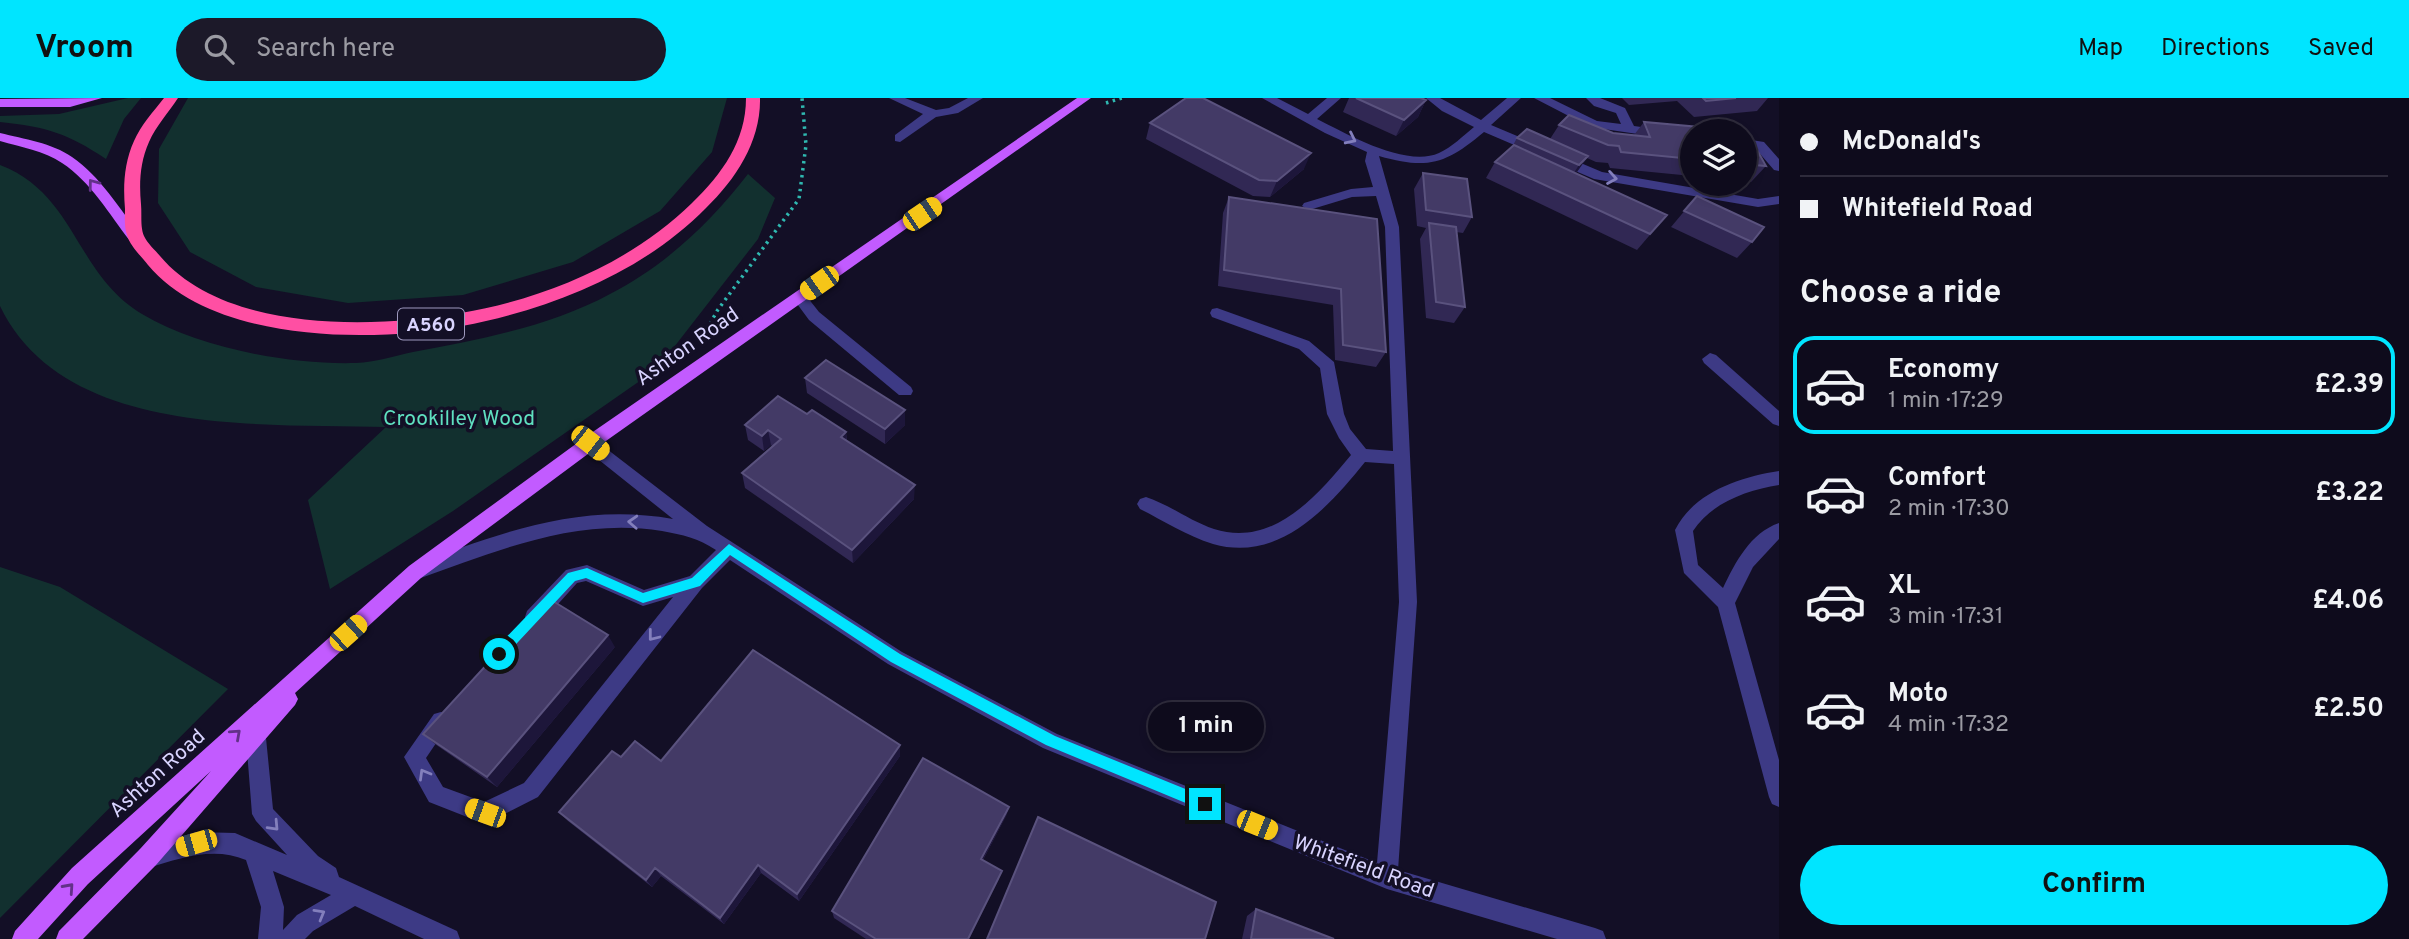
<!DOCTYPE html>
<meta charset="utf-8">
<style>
body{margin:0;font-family:Overpass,sans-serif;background:#1c1929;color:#f1f3f6;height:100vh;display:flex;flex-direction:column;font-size:26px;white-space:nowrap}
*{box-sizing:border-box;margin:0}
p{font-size:23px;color:#9b9ba3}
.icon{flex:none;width:38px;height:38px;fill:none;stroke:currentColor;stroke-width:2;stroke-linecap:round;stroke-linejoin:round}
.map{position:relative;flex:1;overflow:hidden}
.details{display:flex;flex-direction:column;background:#0e0b1c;width:630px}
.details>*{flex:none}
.banner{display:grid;align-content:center;height:154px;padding:0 21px;background:#0e0b1c}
.buttons{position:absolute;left:1680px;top:21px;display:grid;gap:14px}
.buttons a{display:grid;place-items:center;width:77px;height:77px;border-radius:50%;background:#0e0b1c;box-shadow:0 4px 10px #0003,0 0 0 2px #2e2b3b;font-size:35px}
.end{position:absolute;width:32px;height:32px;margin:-16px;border:9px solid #00e5ff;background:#111;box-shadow:0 0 0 4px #111}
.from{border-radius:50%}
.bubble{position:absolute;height:49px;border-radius:24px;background:#0e0b1c;box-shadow:0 4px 10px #0003,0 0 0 2px #2e2b3b;font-size:23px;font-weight:700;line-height:49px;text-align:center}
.car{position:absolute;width:21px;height:42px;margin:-21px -10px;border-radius:9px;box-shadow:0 0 5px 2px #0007;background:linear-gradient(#f5c518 24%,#345 0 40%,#f5c518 0 76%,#345 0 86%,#f5c518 0)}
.banner b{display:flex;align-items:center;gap:24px;height:66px;font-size:26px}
.banner b+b{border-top:2px solid #2e2b3b}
.banner i{width:18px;height:18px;background:#f1f3f6}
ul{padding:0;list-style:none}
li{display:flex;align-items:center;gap:21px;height:98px;margin:0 14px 10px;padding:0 7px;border:4px solid transparent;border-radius:21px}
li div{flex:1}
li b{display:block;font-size:26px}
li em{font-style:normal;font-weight:700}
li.active{border-color:#00e5ff}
li>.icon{width:63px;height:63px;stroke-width:1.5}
h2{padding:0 21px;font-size:32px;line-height:84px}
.action{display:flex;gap:14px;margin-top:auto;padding:14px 21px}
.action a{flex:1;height:80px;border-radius:42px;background:#00e5ff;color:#111;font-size:28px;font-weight:700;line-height:80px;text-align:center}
header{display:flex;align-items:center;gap:42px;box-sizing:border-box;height:98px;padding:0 35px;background:#00e5ff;color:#111}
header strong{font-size:33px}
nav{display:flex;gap:38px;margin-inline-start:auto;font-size:24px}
.search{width:490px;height:63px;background:#1c1929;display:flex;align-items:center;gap:18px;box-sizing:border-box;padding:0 24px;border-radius:38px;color:#9b9ba3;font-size:26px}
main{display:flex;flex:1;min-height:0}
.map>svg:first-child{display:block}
.green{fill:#12302f}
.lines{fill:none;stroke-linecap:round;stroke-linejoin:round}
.path{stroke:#2fb8b0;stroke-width:3.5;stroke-dasharray:2.5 4.5;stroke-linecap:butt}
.minor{fill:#3d3a85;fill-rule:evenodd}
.major{fill:#c25bff;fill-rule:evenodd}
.highway{fill:#ff4fa3;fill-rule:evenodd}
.wall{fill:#312854}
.shaded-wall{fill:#1d163a}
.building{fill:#433a66;stroke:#5a527e;stroke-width:2}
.oneway{stroke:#837fbc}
.oneway2{stroke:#623188}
.route{fill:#00e5ff}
.labels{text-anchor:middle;stroke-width:7;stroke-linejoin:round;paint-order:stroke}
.shield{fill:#130f26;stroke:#9e99be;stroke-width:2}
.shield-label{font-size:19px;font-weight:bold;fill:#d9d4ff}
.street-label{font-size:21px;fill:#d9d4ff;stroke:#130f26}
.park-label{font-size:21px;fill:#5fe0c0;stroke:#130f26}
</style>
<header>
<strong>Vroom</strong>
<div class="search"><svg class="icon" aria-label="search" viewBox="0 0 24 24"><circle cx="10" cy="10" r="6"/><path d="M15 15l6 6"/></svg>Search here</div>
<nav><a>Map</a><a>Directions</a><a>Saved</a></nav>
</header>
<main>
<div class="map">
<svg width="1779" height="841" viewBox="0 0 1779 841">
<rect width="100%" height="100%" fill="#130f26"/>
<path class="green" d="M128 0H141L124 21 106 61C67 35 47 29 0 24V18L59 16Z
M188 0H727L712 54 660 113 573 164 463 197 348 205 256 189 190 154 158 105 159 51Z
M0 67C76 96 75 176 142 216 199 250 290 267 356 265 375 264 395 258 413 254 479 242 551 228 610 196 665 168 711 124 748 76L775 100 758 141 657 271 453 413 330 491 308 402 386 329C263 325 64 341 0 208Z
M0 469 60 489 228 591 0 820Z"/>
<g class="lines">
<path class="path" d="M1106 5 1122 0
M707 232 717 213 799 101 806 47 802 0"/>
<path class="minor" d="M889 0H905L936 12 949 10 968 0H983L958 15 936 19 900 44 895 43V37L923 16Z
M1262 0H1277L1308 16 1327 0H1341L1317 21C1347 36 1406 70 1439 55 1452 49 1463 38 1474 29L1442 13 1426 0H1440L1481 22 1507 0H1521L1491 27 1602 74 1758 101 1779 98V106L1758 109 1594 81 1484 34C1446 66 1428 72 1379 58L1399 129 1417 504 1398 772 1595 830 1603 833 1606 841H1557L1387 791 1043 650 888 566 730 462 702 490 538 699 485 726 429 704 404 659 434 616 441 614 448 616 451 623 426 660 443 689 484 704 524 685 673 499 643 508 586 483 577 485 541 525 534 527 527 525 525 519 527 513 566 472 587 467 644 492 690 478 716 452C698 440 683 437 662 433 576 419 497 453 418 481L412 479 409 473 412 467C500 436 577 404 673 421L584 350 582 345 590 338 707 428 902 554 1057 636 1377 765 1399 504 1394 366 1365 364C1328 410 1279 465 1213 446 1187 438 1164 423 1140 411L1137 406 1140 401 1146 399C1170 407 1190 423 1214 431 1273 450 1317 398 1351 357L1339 340 1327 316 1320 270 1299 251 1212 219 1210 215 1212 211 1217 210 1309 243 1334 264 1344 316 1350 331 1366 351 1393 353 1385 129 1376 98 1352 99 1309 112 1302 108 1304 105 1351 91 1373 89 1365 63 1367 54 1325 35Z
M1534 0H1550L1597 23 1621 26 1616 15 1594 8 1586 0H1600L1625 10 1634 28 1692 36V44L1590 29Z
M1745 41 1764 44 1779 61V73L1774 72 1755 50 1745 49Z
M799 194 804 195 819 214 911 289 913 293 911 297H899L809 222 792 199Z
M1710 255 1716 257 1779 313V328L1773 326 1704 265 1702 261Z
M1779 373V387C1747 392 1711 405 1693 433L1698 467 1723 490C1735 465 1750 435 1779 425V441L1753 469 1735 505 1779 662V709L1772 706 1769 699 1718 509 1684 475 1675 432C1694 394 1740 379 1779 373Z
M256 630 263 633 266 640 273 711 318 758 336 770 339 779 457 833 460 841H424L355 808 313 833 305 841H258L261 809 246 762C214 748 180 760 148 770L140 767 137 759 140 751 196 734 235 735 287 757 256 723 252 716 246 640 249 633ZM273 773 331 797 297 817 283 832 284 809Z"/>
<path class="major" d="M102 0 70 9H0V1Z
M1077 0H1091L596 350 421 480 295 595 298 601 295 607 156 767 83 841H56L59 833 140 751 211 673 88 786 38 841H12L15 833 72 770 409 468 584 340Z
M0 35C24 41 52 45 72 59 100 78 119 110 140 137V143H130C110 117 90 83 62 65 44 53 21 49 0 43Z"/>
<path class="highway" d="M164 0H178C169 14 156 28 149 44 140 64 139 85 141 106 142 116 140 129 144 138 147 145 155 152 160 158 224 234 371 231 461 215 544 201 631 165 692 105 722 76 746 43 746 0H760C761 43 736 81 706 110 642 175 551 211 462 228 371 245 213 245 148 167 141 158 130 148 127 137 124 129 125 119 125 111 123 88 124 65 134 43 141 27 153 14 164 0Z"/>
</g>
<path class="wall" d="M1349 0H1421L1426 2 1418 19 1396 38 1343 14Z
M1622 0H1768L1757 13 1694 19 1677 3 1629 7Z
M1644 24 1692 33V78L1610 70 1608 65 1596 64 1587 60 1576 75 1667 117 1637 152 1486 80 1495 64 1512 49 1517 40 1550 41 1559 27 1613 35 1634 37Z
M1150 25 1304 71 1270 99 1253 98 1146 41Z
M1745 33 1766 68 1751 84 1745 83Z
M1423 75 1472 119 1463 135 1456 134 1465 209 1454 225 1426 220 1420 141 1426 130 1417 128 1414 91Z
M1697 98 1752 144 1737 160 1671 129Z
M1229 99 1377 121 1386 254 1376 269 1335 262 1333 207 1218 188 1223 115Z
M805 280 905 312V327L885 346 807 295Z
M807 316 846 334 847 343 914 401 853 465 745 390 742 375 772 348 771 347 764 353 748 342 745 327Z
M615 549 497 689 435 646 423 636Z
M900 658 799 803 761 775 724 826 661 778 652 789 568 723 559 714 621 659 661 663Z
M1009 709 1006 718 983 762 999 781 969 841H866L834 820 832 813Z
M1256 811 1334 841H1242L1247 818Z"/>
<path class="shaded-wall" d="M1426 2 1418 19 1396 38 1404 22Z
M1311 55 1304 71 1270 99 1277 83Z
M1588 58 1577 74 1568 84 1579 67Z
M905 312V327L885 346V331Z
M768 332 771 347 764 353 762 338Z
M846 334 847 349 841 339Z
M915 387 914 401 853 465 852 452Z
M608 537 615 549 497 689 487 679Z
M900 647V658L799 803 797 796Z
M1009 709 1006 718 979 769 981 761Z
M758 767 761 775 724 826 720 820Z
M655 770 661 778 652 789 646 782Z
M1002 773 969 841H968Z"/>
<path class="building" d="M1186 0H1203L1311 55 1277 83 1259 82 1150 25Z
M1356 0H1421L1426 2 1404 22Z
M1703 0H1736L1706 3Z
M1569 17 1613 35 1650 39 1644 24 1744 33H1692V61L1621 54 1619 48 1608 47 1559 27Z
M1527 31 1588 58 1579 67 1517 40Z
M1745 33 1747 34 1766 68 1745 66Z
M1514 47 1667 117 1650 136 1495 64Z
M1423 75 1467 81 1472 119 1426 112Z
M1697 98 1764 129 1752 144 1684 113Z
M1229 99 1377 121 1386 254 1343 247 1341 191 1224 172Z
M1429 125 1456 129 1465 209 1436 204Z
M826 262 905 312 885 331 805 280Z
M778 298 807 316 812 312 846 334 841 339 915 387 852 452 742 375 781 341 768 332 762 338 745 327Z
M548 500 608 537 487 679 423 636Z
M753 552 900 647 797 796 758 767 720 820 655 770 646 782 559 714 612 653 621 659 635 643 661 663Z
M923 660 1009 709 981 761 1002 773 968 841H876L832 813Z
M1038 719 1216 804 1205 841H987Z
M1256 811 1334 841H1251Z"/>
<defs><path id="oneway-chevron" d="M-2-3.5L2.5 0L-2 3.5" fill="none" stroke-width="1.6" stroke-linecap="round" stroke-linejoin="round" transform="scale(1.75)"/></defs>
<g class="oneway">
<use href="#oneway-chevron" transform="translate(1351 41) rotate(26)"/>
<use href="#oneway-chevron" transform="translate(1612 80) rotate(10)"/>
<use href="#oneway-chevron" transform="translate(633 424) rotate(-177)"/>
<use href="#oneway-chevron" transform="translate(653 538) rotate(128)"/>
<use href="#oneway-chevron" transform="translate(424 676) rotate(-120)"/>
<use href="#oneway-chevron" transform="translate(274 728) rotate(47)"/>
<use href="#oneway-chevron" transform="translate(320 816) rotate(-30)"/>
</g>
<g class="oneway2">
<use href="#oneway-chevron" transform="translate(93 86) rotate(-127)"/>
<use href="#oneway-chevron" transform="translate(236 636) rotate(-42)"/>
<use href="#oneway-chevron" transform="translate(69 790) rotate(-48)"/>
</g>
<path class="route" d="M729 446 900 556 1055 638 1210 701V711L1205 713 1046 647 891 564 730 457 700 488 643 505 586 480 575 483 503 560H494V552L568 475 587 470 643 495 692 480Z"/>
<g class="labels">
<rect class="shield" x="398" y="210.5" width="66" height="31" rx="5"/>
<g class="shield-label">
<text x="431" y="233">A560</text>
</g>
<g class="street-label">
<text transform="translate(687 248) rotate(-35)" y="7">Ashton Road</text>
<text transform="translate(157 675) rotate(-42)" y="7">Ashton Road</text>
<text transform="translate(1364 768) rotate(20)" y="7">Whitefield Road</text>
</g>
<g class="park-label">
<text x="459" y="327">Crookilley Wood</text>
</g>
</g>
</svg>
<div class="buttons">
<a><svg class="icon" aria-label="layers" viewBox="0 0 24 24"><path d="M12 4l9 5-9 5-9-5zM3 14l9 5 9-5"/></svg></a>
</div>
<i class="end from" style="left:499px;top:556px"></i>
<i class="end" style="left:1205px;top:706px"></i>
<div class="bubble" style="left:1148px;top:604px;width:116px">1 min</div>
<i class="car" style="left:922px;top:116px;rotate:56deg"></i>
<i class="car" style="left:819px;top:185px;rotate:235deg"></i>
<i class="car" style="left:590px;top:345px;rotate:128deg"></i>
<i class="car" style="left:348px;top:535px;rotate:48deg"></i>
<i class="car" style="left:485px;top:715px;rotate:290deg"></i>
<i class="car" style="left:1257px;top:727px;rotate:112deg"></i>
<i class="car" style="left:196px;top:745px;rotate:254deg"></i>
</div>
<section class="details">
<div class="banner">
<b><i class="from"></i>McDonald's</b>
<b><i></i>Whitefield Road</b>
</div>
<h2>Choose a ride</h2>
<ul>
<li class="active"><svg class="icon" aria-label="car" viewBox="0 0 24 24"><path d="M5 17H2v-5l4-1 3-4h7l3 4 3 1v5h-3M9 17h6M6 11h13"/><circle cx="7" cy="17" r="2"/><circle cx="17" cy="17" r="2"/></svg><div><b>Economy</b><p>1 min · 17:29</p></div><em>£2.39</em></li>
<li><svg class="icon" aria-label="car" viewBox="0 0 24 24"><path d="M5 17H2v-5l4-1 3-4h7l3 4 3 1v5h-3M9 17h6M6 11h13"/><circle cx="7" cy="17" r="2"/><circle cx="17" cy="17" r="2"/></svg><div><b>Comfort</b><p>2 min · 17:30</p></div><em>£3.22</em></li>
<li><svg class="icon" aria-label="car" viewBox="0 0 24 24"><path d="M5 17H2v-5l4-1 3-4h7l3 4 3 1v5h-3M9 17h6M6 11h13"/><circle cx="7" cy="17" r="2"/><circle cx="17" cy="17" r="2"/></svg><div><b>XL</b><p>3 min · 17:31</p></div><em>£4.06</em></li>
<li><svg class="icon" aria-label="car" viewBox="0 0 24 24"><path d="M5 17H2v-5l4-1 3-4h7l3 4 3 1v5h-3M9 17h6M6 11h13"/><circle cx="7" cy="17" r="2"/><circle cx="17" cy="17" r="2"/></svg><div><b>Moto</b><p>4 min · 17:32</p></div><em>£2.50</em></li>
</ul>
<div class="action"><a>Confirm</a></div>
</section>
</main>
